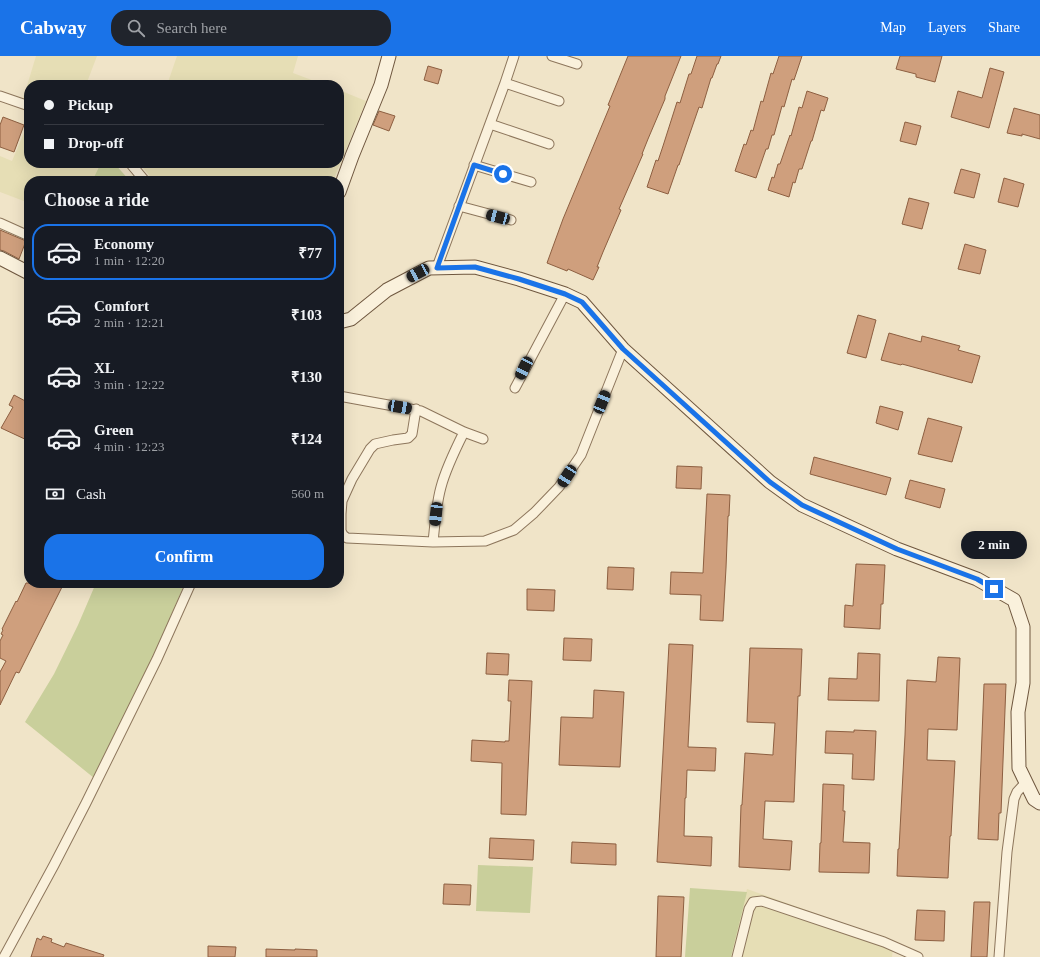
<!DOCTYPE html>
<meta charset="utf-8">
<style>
body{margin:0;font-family:Georgia,serif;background:#20242c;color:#f1f3f6;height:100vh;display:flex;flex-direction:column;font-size:15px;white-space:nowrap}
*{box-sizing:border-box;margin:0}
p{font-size:13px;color:#9ea1a6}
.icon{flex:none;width:22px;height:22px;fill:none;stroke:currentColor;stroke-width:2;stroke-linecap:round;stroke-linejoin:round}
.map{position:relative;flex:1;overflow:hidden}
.details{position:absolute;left:24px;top:120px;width:320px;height:412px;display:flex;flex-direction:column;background:#171b24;border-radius:16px;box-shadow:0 4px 16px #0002}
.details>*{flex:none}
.top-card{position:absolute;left:24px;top:24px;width:320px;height:88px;border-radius:16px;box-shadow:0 4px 16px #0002;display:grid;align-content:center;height:88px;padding:0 20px;background:#171b24}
.end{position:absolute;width:18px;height:18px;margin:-9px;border:5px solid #1a73e8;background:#fff;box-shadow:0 0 0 2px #fff}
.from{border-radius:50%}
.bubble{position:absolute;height:28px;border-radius:14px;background:#171b24;box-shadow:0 4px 16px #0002;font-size:13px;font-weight:700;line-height:28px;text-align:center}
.car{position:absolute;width:12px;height:24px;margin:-12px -6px;border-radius:5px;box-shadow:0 0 3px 1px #0007;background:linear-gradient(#222 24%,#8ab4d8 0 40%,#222 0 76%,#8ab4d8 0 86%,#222 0)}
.top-card b{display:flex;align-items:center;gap:14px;height:38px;font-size:15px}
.top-card b+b{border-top:1px solid #363941}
.top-card i{width:10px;height:10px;background:#f1f3f6}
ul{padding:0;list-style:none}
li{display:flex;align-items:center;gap:12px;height:56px;margin:0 8px 6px;padding:0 12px;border:2px solid transparent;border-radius:16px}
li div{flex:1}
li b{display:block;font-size:15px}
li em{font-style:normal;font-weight:700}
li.active{border-color:#1a73e8}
li>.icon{width:36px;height:36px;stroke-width:1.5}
h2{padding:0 20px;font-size:18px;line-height:48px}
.pay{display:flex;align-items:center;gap:10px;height:44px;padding:0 20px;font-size:15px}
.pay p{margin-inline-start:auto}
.primary-button{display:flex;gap:8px;margin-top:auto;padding:8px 20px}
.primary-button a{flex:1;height:46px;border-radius:16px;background:#1a73e8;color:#fff;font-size:16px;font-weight:700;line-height:46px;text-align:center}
header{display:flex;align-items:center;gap:24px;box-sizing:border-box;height:56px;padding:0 20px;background:#1a73e8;color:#fff}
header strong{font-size:19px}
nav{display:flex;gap:22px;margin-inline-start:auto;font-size:14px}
.search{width:280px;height:36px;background:#20242c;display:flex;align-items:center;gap:10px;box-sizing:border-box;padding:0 14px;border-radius:16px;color:#9ea1a6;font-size:15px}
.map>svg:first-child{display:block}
.farmland{fill:#e6deb5}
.green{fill:#c9cf9b}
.building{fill:#cf9f7d;stroke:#8d5f41}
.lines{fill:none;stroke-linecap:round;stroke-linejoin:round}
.street-casing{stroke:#8d765c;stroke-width:11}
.secondary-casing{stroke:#6f573f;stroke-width:15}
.street{stroke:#faf1dc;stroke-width:9}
.secondary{stroke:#faf1dc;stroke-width:13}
.route{stroke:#1a73e8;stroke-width:5}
</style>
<header>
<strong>Cabway</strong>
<div class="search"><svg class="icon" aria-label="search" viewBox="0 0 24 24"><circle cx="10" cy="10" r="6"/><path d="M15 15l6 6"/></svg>Search here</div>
<nav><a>Map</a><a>Layers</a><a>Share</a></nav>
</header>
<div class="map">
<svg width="1040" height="901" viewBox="0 0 1040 901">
<rect width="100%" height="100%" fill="#f0e4c8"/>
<path class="farmland" d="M36 0H97L86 29H29V45L23 43Z
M177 0H298L293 17 325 29H167Z
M339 34 366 45 333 125H154L139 107H339Z
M29 65V107H101L92 125H29V147L0 136V100L12 105Z
M747 833 894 885 892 901H731Z"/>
<path class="green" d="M101 107H114L130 125H92Z
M96 527H185L149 610 94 722 25 666 54 618 78 569Z
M478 809 533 811 530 857 476 855Z
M690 832 747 836 731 901H685Z"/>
<path class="building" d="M628 0H681L665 40V43L648 83 642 98H643L619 153 621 154 603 196 597 211H599L593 224 568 213 567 215 547 207 563 163 610 50 608 49Z
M697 0H721L718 8H717L712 22H711L702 52 699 51 679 109H678L668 138 647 131 656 104 658 105 663 90 677 46 680 47 689 18H691Z
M779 0H802L794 24 792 23 784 51 782 50 774 79H772L768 93H766L756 122 735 115 744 88 746 89 751 74 753 75 761 45 763 46 771 17 773 18Z
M900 0H942L935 26 916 21V18L896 13Z
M428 10 442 14 438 28 424 24Z
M990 12 1004 16 989 72 951 61 958 35 982 42Z
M807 35 828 42 824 55 821 54 812 85H811L802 113H799L795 127 793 126 789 141 768 134 772 121 774 122 778 108H780L790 79 791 80 799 51 802 52Z
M1014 52 1040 59V83L1022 78V80L1007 77Z
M379 55 395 60 389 75 373 69Z
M3 61 24 69 14 96 0 91V69Z
M905 66 921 70 916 89 900 85Z
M961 113 980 118 974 142 954 137Z
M1004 122 1024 128 1018 151 998 146Z
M909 142 929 147 922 173 902 168Z
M0 174 26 185 19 203 4 195 0 194Z
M965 188 986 194 980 218 958 213Z
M858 259 876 264 866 302 847 297Z
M889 277 921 286 922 280 960 290 958 294 980 300 972 327 902 308 901 309 881 304Z
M14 339 29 347V385L1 372 13 351 9 349Z
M880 350 903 356 898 374 876 367Z
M928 362 962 371 952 406 918 398Z
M814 401 891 422 886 439 810 418Z
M677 410 702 411 701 433 676 432Z
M910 424 945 433 940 452 905 442Z
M707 438 730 439 729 460H728L726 512 723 565 700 564 701 539 670 538 671 516 703 517Z
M856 508 885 509 883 548H881L880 573 844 571 845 549 853 550Z
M608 511 634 512 633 534 607 533Z
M26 527H64L19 617 16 616 0 649V616L6 605 0 602V585L3 579 1 578 3 574 2 573 16 545 17 546Z
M527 533 555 534 554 555 527 554Z
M564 582 592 583 591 605 563 604Z
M669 588 693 589 688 691 716 692 715 715 687 714 686 742H685L684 780 712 781 711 810 657 806Z
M750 592 802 593 800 640H798L794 746 765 745V746L763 783 792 785 790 814 739 811 741 749H742L745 697 773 699V697L775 667 747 666Z
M487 597 509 598 508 619 486 618Z
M858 597 880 598 879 645 828 644 829 622 857 623Z
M938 601 960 602 957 674 928 673 927 704 955 705 951 780H950L948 822 897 820 898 793H899L905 679 907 624 936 626Z
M509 624 532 625 526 759 501 758 502 707 471 705 472 684 505 686V685H509L511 645H508Z
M984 628H1006L1001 757H999L998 784 978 783Z
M594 634 624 636 620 711 559 709 561 661 593 662Z
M854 674 876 675 874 724 852 723 853 698 825 697 826 675 854 676Z
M823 728 844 729 843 755H845L843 786 870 787 869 817 819 816 820 787H821Z
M490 782 534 784 533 804 489 802Z
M572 786 616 788V809L571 807Z
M444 828 471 829 470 849 443 848Z
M658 840 684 841 681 901H656Z
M974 846H990L987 901H971Z
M917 854 945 855 944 885 915 884Z
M43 880 52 883 51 886 64 891 66 887 104 899 103 901H31L37 882 41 884Z
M208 890 236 891 235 901H208Z
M266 893 295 894V893L317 894V901H266Z"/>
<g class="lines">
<defs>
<path id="street" d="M552 0 577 8
M505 27 514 0
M0 40 29 50
M490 68 549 88
M130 107 145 125
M474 109 531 126
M459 150 511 164
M0 167 29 180
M437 211 505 27 559 45
M515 332 565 238
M339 340 421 355 464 376 483 383
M416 353 412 378 408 382 393 384 375 388 370 393 352 423 342 445 341 458V475L343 479 347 482 433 486 485 485 514 474 534 457 559 431 581 399 623 293
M433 486C435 468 436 449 441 431 446 412 455 394 464 376
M4 901 54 809 86 747 157 603 191 527
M737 901 749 853 753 846 762 845 884 886 918 901
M999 901 1007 796 1014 743 1017 736 1026 726"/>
<path id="secondary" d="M339 136 352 100 381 29 389 0
M0 202 29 217
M339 266 351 263 387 234 429 212 475 211 519 223 565 238 582 246 623 293 770 426 802 449 897 493 977 523 1014 544 1023 571V627L1018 656 1019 712 1034 743 1040 747"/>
</defs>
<use href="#street" class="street-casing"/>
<use href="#secondary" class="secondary-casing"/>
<use href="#street" class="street"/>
<use href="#secondary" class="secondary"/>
</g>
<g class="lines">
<path class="route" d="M503 118 474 109 437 212 475 211 519 223 565 238 582 246 623 293 770 426 802 449 897 493 977 523 994 533"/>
</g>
</svg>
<i class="end from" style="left:503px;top:118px"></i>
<i class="end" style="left:994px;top:533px"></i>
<div class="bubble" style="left:961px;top:475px;width:66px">2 min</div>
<i class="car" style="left:498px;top:161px;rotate:285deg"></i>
<i class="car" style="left:418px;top:217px;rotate:242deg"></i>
<i class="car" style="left:524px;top:312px;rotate:206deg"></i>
<i class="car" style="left:602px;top:346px;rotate:22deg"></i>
<i class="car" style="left:400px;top:351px;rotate:100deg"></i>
<i class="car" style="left:567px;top:420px;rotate:213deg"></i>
<i class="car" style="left:436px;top:458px;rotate:186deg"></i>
<div class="top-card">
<b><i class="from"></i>Pickup</b>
<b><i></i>Drop-off</b>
</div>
<section class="details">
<h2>Choose a ride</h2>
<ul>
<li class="active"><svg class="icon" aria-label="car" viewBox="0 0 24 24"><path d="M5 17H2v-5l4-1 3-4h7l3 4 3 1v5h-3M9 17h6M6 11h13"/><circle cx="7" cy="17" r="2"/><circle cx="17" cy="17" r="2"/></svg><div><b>Economy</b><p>1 min · 12:20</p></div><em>₹77</em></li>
<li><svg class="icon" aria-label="car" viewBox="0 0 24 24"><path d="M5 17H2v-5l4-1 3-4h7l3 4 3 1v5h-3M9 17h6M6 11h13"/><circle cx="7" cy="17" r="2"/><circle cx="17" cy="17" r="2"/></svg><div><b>Comfort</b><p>2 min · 12:21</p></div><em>₹103</em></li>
<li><svg class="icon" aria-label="car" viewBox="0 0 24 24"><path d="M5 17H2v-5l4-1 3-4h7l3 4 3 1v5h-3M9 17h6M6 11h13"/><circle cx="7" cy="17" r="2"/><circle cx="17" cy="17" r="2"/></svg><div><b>XL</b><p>3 min · 12:22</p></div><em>₹130</em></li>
<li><svg class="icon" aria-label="car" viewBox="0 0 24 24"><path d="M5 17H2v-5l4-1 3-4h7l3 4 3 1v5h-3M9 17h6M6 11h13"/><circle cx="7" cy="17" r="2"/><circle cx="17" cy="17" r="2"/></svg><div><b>Green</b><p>4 min · 12:23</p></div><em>₹124</em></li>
</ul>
<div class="pay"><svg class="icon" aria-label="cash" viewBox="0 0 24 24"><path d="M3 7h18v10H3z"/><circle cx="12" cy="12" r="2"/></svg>Cash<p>560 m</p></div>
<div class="primary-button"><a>Confirm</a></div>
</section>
</div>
